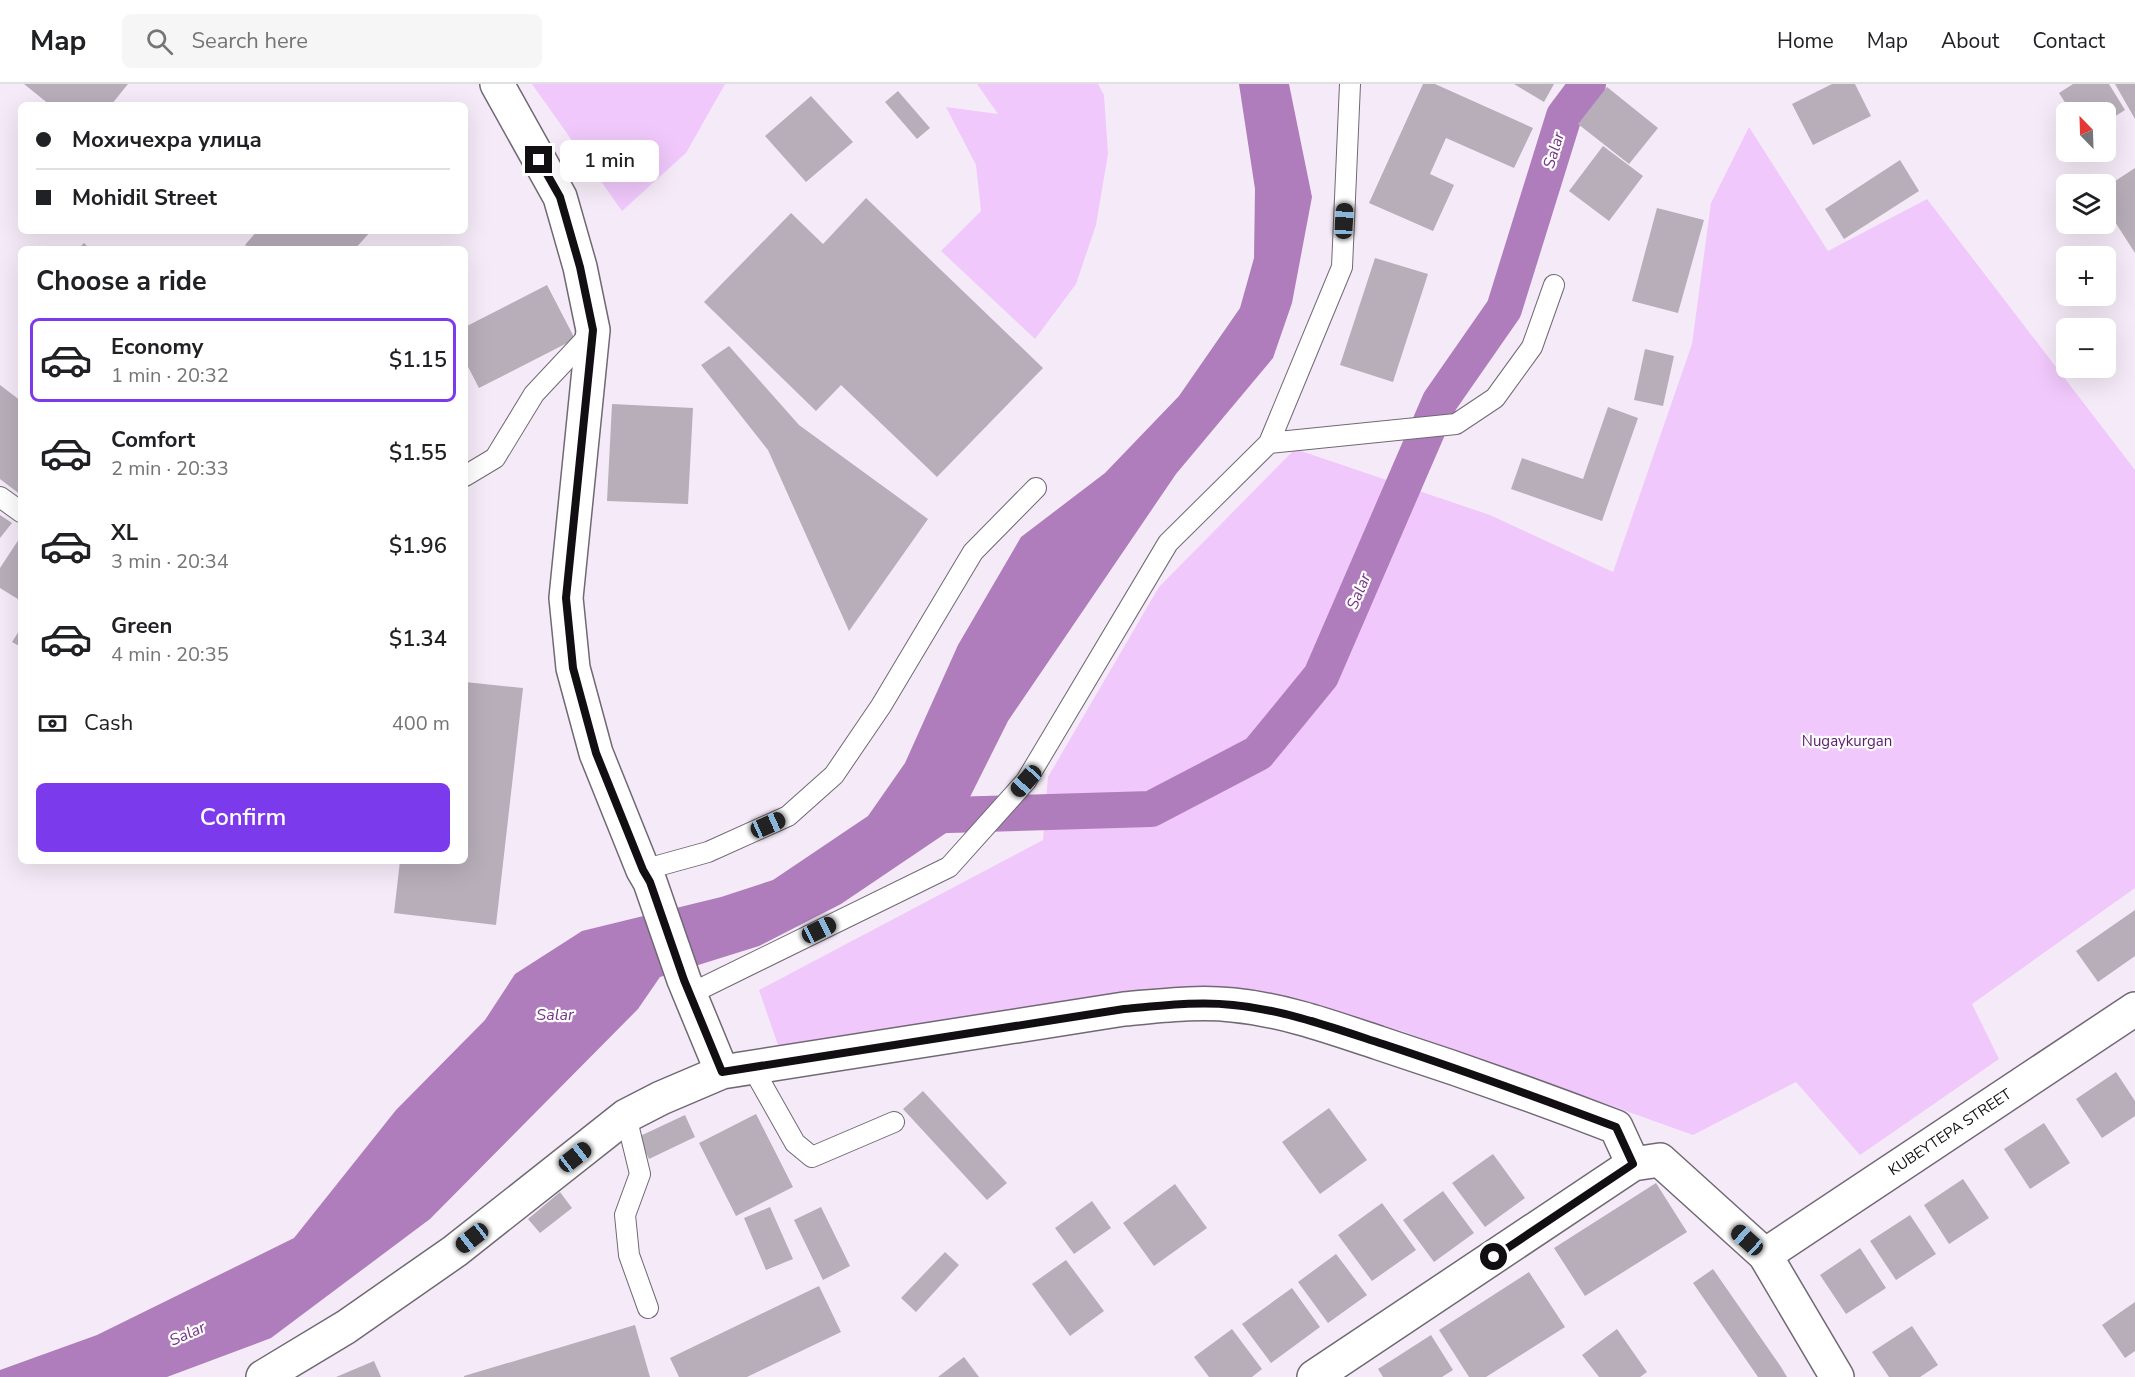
<!DOCTYPE html>
<meta charset="utf-8">
<style>
body{margin:0;font-family:"Nunito Sans",sans-serif;background:#f6f6f6;color:#202124;height:100vh;display:flex;flex-direction:column;font-size:22px;white-space:nowrap}
*{box-sizing:border-box;margin:0}
p{font-size:20px;color:#757577}
.icon{flex:none;width:33px;height:33px;fill:none;stroke:currentColor;stroke-width:2;stroke-linecap:round;stroke-linejoin:round}
.map{position:relative;flex:1;overflow:hidden}
.drawer{position:absolute;left:18px;top:162px;width:450px;height:618px;display:flex;flex-direction:column;background:#fff;border-radius:9px;box-shadow:0 6px 24px #0002}
.drawer>*{flex:none}
.hud{position:absolute;left:18px;top:18px;width:450px;height:132px;border-radius:9px;box-shadow:0 6px 24px #0002;display:grid;align-content:center;height:132px;padding:0 18px;background:#fff}
.needle{width:39px;rotate:337deg}
.tools{position:absolute;left:2056px;top:18px;display:grid;gap:12px}
.tools a{display:grid;place-items:center;width:60px;height:60px;border-radius:9px;background:#fff;box-shadow:0 6px 24px #0002;font-size:30px}
.end{position:absolute;width:27px;height:27px;margin:-14px;border:8px solid #120f13;background:#fff;box-shadow:0 0 0 3px #fff}
.from{border-radius:50%}
.bubble{position:absolute;height:42px;border-radius:9px;background:#fff;box-shadow:0 6px 24px #0002;font-size:20px;font-weight:600;line-height:42px;text-align:center}
.car{position:absolute;width:18px;height:36px;margin:-18px -9px;border-radius:8px;box-shadow:0 0 4px 2px #0007;background:linear-gradient(#222 24%,#8ab4d8 0 40%,#222 0 76%,#8ab4d8 0 86%,#222 0)}
.hud b{display:flex;align-items:center;gap:21px;height:57px;font-size:22px}
.hud b+b{border-top:2px solid #e0e0e0}
.hud i{width:15px;height:15px;background:#202124}
ul{padding:0;list-style:none}
li{display:flex;align-items:center;gap:18px;height:84px;margin:0 12px 9px;padding:0 6px;border:3px solid transparent;border-radius:9px}
li div{flex:1}
li b{display:block;font-size:22px}
li em{font-style:normal;font-weight:600}
li.on{border-color:#7c3aed}
li>.icon{width:54px;height:54px;stroke-width:1.5}
h2{padding:0 18px;font-size:27px;line-height:72px}
.pay{display:flex;align-items:center;gap:15px;height:66px;padding:0 18px;font-size:22px}
.pay p{margin-inline-start:auto}
.primary-button{display:flex;gap:12px;margin-top:auto;padding:12px 18px}
.primary-button a{flex:1;height:69px;border-radius:9px;background:#7c3aed;color:#fff;font-size:24px;font-weight:600;line-height:69px;text-align:center}
header{display:flex;align-items:center;gap:36px;box-sizing:border-box;height:84px;padding:0 30px;background:#fff;border-bottom:2px solid #e0e0e0}
header strong{font-size:28px}
nav{display:flex;gap:33px;margin-inline-start:auto;font-size:21px}
.search{width:420px;height:54px;background:#f6f6f6;display:flex;align-items:center;gap:15px;box-sizing:border-box;padding:0 21px;border-radius:9px;color:#757577;font-size:22px}
.map>svg:first-child{display:block}
.green{fill:#f0c8fb}
.water{fill:#af7dbc}
.lines{fill:none;stroke-linecap:round;stroke-linejoin:round}
.canal{stroke:#af7dbc;stroke-width:36}
.building{fill:#b7aeba}
.service-casing{stroke:#706873;stroke-width:22}
.minor-casing{stroke:#706873;stroke-width:36}
.tertiary-casing{stroke:#706873;stroke-width:36}
.service{stroke:#fff;stroke-width:20}
.minor{stroke:#fff;stroke-width:33}
.tertiary{stroke:#fff;stroke-width:33}
.route{stroke:#120f13;stroke-width:8}
.labels{text-anchor:middle;stroke-width:4.5;stroke-linejoin:round;paint-order:stroke}
.park-label{font-size:15px;fill:#5b1e6b;stroke:#fefcfe}
.street-label{font-size:15px;fill:#120f13;stroke:#fefcfe}
.water-label{font-size:16px;font-style:italic;fill:#723583;stroke:#fefcfe}
</style>
<header>
<strong>Map</strong>
<div class="search"><svg class="icon" aria-label="search" viewBox="0 0 24 24"><circle cx="10" cy="10" r="6"/><path d="M15 15l6 6"/></svg>Search here</div>
<nav><a>Home</a><a>Map</a><a>About</a><a>Contact</a></nav>
</header>
<div class="map">
<svg width="2135" height="1293" viewBox="0 0 2135 1293">
<rect width="100%" height="100%" fill="#f5ebf8"/>
<path class="green" d="M532 0H725L686 69 622 127Z
M977 0H1098L1104 11 1108 70 1096 141 1076 200 1035 255 941 167 981 127 976 81 946 23 998 30Z
M1749 43 1828 167 1927 115 2135 386V804L1972 920 1999 975 1860 1071 1796 998 1693 1051 1402 947 1315 924 779 964 759 906 1043 756 1048 693 1159 503 1295 365 1490 431 1613 488 1692 260 1711 119Z"/>
<path class="water" d="M1239 0H1289L1312 113 1292 219 1273 274 1176 390 1008 637 955 743 841 820 759 862 660 893 638 925 430 1135 271 1254 167 1293H0V1286L97 1251 294 1154 396 1026 485 936 515 890 582 847 721 813 773 796 868 732 905 679 958 561 1021 453 1105 389 1179 312 1240 224 1254 174 1255 105Z"/>
<g class="lines">
<path class="canal" d="M914 732 1151 725 1258 669 1321 592 1440 317 1504 225 1564 32 1588 0"/>
</g>
<path class="building" d="M24 0H128L111 21H50Z
M1423 0H1435L1533 44 1514 84 1446 54 1430 90 1454 101 1433 147 1369 119Z
M1514 0H1554L1544 18Z
M1832 0H1855L1871 32 1813 61 1792 20Z
M2073 0H2109L2125 26 2106 38V28H2071L2059 9Z
M2115 0H2135V35Z
M1607 3 1658 44 1629 80 1578 40Z
M898 7 930 44 917 55 885 18Z
M811 12 853 58 806 98 765 52Z
M1603 62 1643 92 1609 137 1569 107Z
M1900 76 1919 107 1844 155 1825 125Z
M2135 84V169L2106 124V103Z
M866 114 1043 284 937 393 841 301 816 327 704 218 791 129 823 160Z
M1657 124 1704 136 1678 229 1632 217Z
M257 147H371L355 165H250L245 161Z
M84 159 90 165H78Z
M1375 174 1428 190 1393 298 1340 281Z
M547 201 575 255 479 304 465 277V243Z
M729 262 799 341 928 435 849 547 768 366 701 281Z
M1645 265 1674 272 1663 322 1634 316Z
M0 301 21 317V411L0 395Z
M612 320 693 324 688 420 607 417Z
M1608 323 1638 334 1602 437 1511 405 1522 374 1583 395Z
M0 431 12 439 0 454Z
M21 452V517L0 504V484Z
M21 544V563L12 558Z
M465 598 523 604 496 841 394 829 400 777H465Z
M2135 826V872L2098 898 2076 867Z
M2116 988 2135 1017V1032L2102 1054 2076 1015Z
M923 1007 1007 1099 987 1116 903 1025Z
M1329 1024 1367 1076 1320 1110 1282 1058Z
M756 1030 793 1103 736 1132 699 1059Z
M685 1031 695 1053 649 1075 638 1053Z
M2044 1039 2070 1079 2030 1105 2004 1065Z
M1493 1070 1525 1114 1485 1143 1452 1099Z
M1963 1095 1989 1134 1949 1160 1924 1121Z
M1656 1099 1687 1148 1585 1212 1554 1164Z
M1175 1100 1207 1144 1154 1182 1123 1139Z
M1443 1107 1474 1149 1434 1178 1403 1136Z
M560 1108 572 1124 540 1149 528 1135Z
M1092 1117 1111 1144 1074 1170 1055 1144Z
M1382 1119 1416 1166 1372 1197 1338 1151Z
M770 1123 793 1175 766 1186 744 1134Z
M821 1123 850 1182 823 1196 794 1136Z
M1910 1131 1936 1170 1896 1196 1870 1157Z
M1860 1164 1886 1204 1846 1230 1820 1191Z
M945 1168 959 1181 916 1228 901 1214Z
M1336 1170 1367 1211 1328 1239 1298 1198Z
M1066 1176 1104 1227 1070 1252 1032 1200Z
M1713 1185 1781 1283 1787 1293H1758L1693 1199Z
M1529 1188 1565 1243 1486 1293H1469L1439 1246Z
M819 1202 841 1248 747 1293H679L670 1274Z
M1292 1204 1320 1243 1271 1279 1242 1240Z
M2135 1218V1267L2125 1274 2102 1241Z
M635 1241 650 1293H464V1292Z
M1912 1242 1938 1281 1920 1293H1889L1872 1268Z
M1232 1245 1262 1285 1252 1293H1209L1194 1273Z
M1617 1245 1647 1288 1640 1293H1599L1582 1271Z
M1431 1251 1453 1286 1442 1293H1383L1378 1285Z
M964 1273 979 1293H938Z
M374 1277 381 1293H336Z"/>
<g class="lines">
<defs>
<path id="service" d="M1269 359 1456 340 1495 314 1532 263 1554 201
M465 392 495 374 534 310 592 248
M0 413 21 428
M643 786 708 768 788 732 834 691 881 622 973 468 1036 404
M690 910 949 783 1026 697 1168 459 1269 359 1342 183 1350 0
M752 983 795 1059 812 1073 894 1038
M626 1032 640 1090 625 1131 629 1171 648 1224"/>
<path id="minor" d="M497 0 560 113 580 183 593 246 566 514 573 584 596 669 643 786 650 798 684 896 722 988 1124 925C1160 922 1197 917 1233 921 1284 926 1331 943 1379 959 1459 985 1538 1013 1616 1043L1633 1080
M263 1293 346 1243 455 1167 626 1032 661 1014 722 988"/>
<g id="tertiary">
<path id="s1" d="M1765 1171 2135 925"/>
<path d="M1314 1293 1633 1080 1660 1076 1765 1171 1837 1293"/>
</g>
</defs>
<use href="#service" class="service-casing"/>
<use href="#minor" class="minor-casing"/>
<use href="#tertiary" class="tertiary-casing"/>
<use href="#service" class="service"/>
<use href="#minor" class="minor"/>
<use href="#tertiary" class="tertiary"/>
</g>
<g class="lines">
<path class="route" d="M539 76 560 113 580 183 593 246 566 514 573 584 596 669 643 786 650 798 684 896 722 988 1124 925C1160 922 1197 917 1233 921 1285 926 1334 944 1383 960 1462 986 1539 1014 1616 1043L1633 1080 1494 1173"/>
</g>
<g class="labels">
<g class="park-label">
<text x="1847" y="662">Nugaykurgan</text>
</g>
<g class="street-label">
<text dy="5" stroke="none"><textPath href="#s1" startOffset="222">KUBEYTEPA STREET</textPath></text>
</g>
<g class="water-label">
<text transform="translate(1553 66) rotate(-73)" y="6">Salar</text>
<text transform="translate(1358 507) rotate(-67)" y="6">Salar</text>
<text x="555" y="936">Salar</text>
<text transform="translate(187 1249) rotate(-24)" y="6">Salar</text>
</g>
</g>
</svg>
<div class="tools">
<a><svg class="needle" viewBox="-14 -14 28 28"><path d="M0-13l5 13h-10z" fill="#e53935"/><path d="M0 13l5-13h-10z" fill="#757577"/></svg></a>
<a><svg class="icon" aria-label="layers" viewBox="0 0 24 24"><path d="M12 4l9 5-9 5-9-5zM3 14l9 5 9-5"/></svg></a>
<a>+</a>
<a>−</a>
</div>
<i class="end from" style="left:1494px;top:1173px"></i>
<i class="end" style="left:539px;top:76px"></i>
<div class="bubble" style="left:560px;top:56px;width:99px">1 min</div>
<i class="car" style="left:1344px;top:137px;rotate:3deg"></i>
<i class="car" style="left:1026px;top:697px;rotate:222deg"></i>
<i class="car" style="left:768px;top:741px;rotate:66deg"></i>
<i class="car" style="left:819px;top:846px;rotate:64deg"></i>
<i class="car" style="left:575px;top:1073px;rotate:52deg"></i>
<i class="car" style="left:472px;top:1154px;rotate:232deg"></i>
<i class="car" style="left:1747px;top:1156px;rotate:312deg"></i>
<div class="hud">
<b><i class="from"></i>Мохичехра улица</b>
<b><i></i>Mohidil Street</b>
</div>
<section class="drawer">
<h2>Choose a ride</h2>
<ul>
<li class="on"><svg class="icon" aria-label="car" viewBox="0 0 24 24"><path d="M5 17H2v-5l4-1 3-4h7l3 4 3 1v5h-3M9 17h6M6 11h13"/><circle cx="7" cy="17" r="2"/><circle cx="17" cy="17" r="2"/></svg><div><b>Economy</b><p>1 min · 20:32</p></div><em>$1.15</em></li>
<li><svg class="icon" aria-label="car" viewBox="0 0 24 24"><path d="M5 17H2v-5l4-1 3-4h7l3 4 3 1v5h-3M9 17h6M6 11h13"/><circle cx="7" cy="17" r="2"/><circle cx="17" cy="17" r="2"/></svg><div><b>Comfort</b><p>2 min · 20:33</p></div><em>$1.55</em></li>
<li><svg class="icon" aria-label="car" viewBox="0 0 24 24"><path d="M5 17H2v-5l4-1 3-4h7l3 4 3 1v5h-3M9 17h6M6 11h13"/><circle cx="7" cy="17" r="2"/><circle cx="17" cy="17" r="2"/></svg><div><b>XL</b><p>3 min · 20:34</p></div><em>$1.96</em></li>
<li><svg class="icon" aria-label="car" viewBox="0 0 24 24"><path d="M5 17H2v-5l4-1 3-4h7l3 4 3 1v5h-3M9 17h6M6 11h13"/><circle cx="7" cy="17" r="2"/><circle cx="17" cy="17" r="2"/></svg><div><b>Green</b><p>4 min · 20:35</p></div><em>$1.34</em></li>
</ul>
<div class="pay"><svg class="icon" aria-label="cash" viewBox="0 0 24 24"><path d="M3 7h18v10H3z"/><circle cx="12" cy="12" r="2"/></svg>Cash<p>400 m</p></div>
<div class="primary-button"><a>Confirm</a></div>
</section>
</div>
